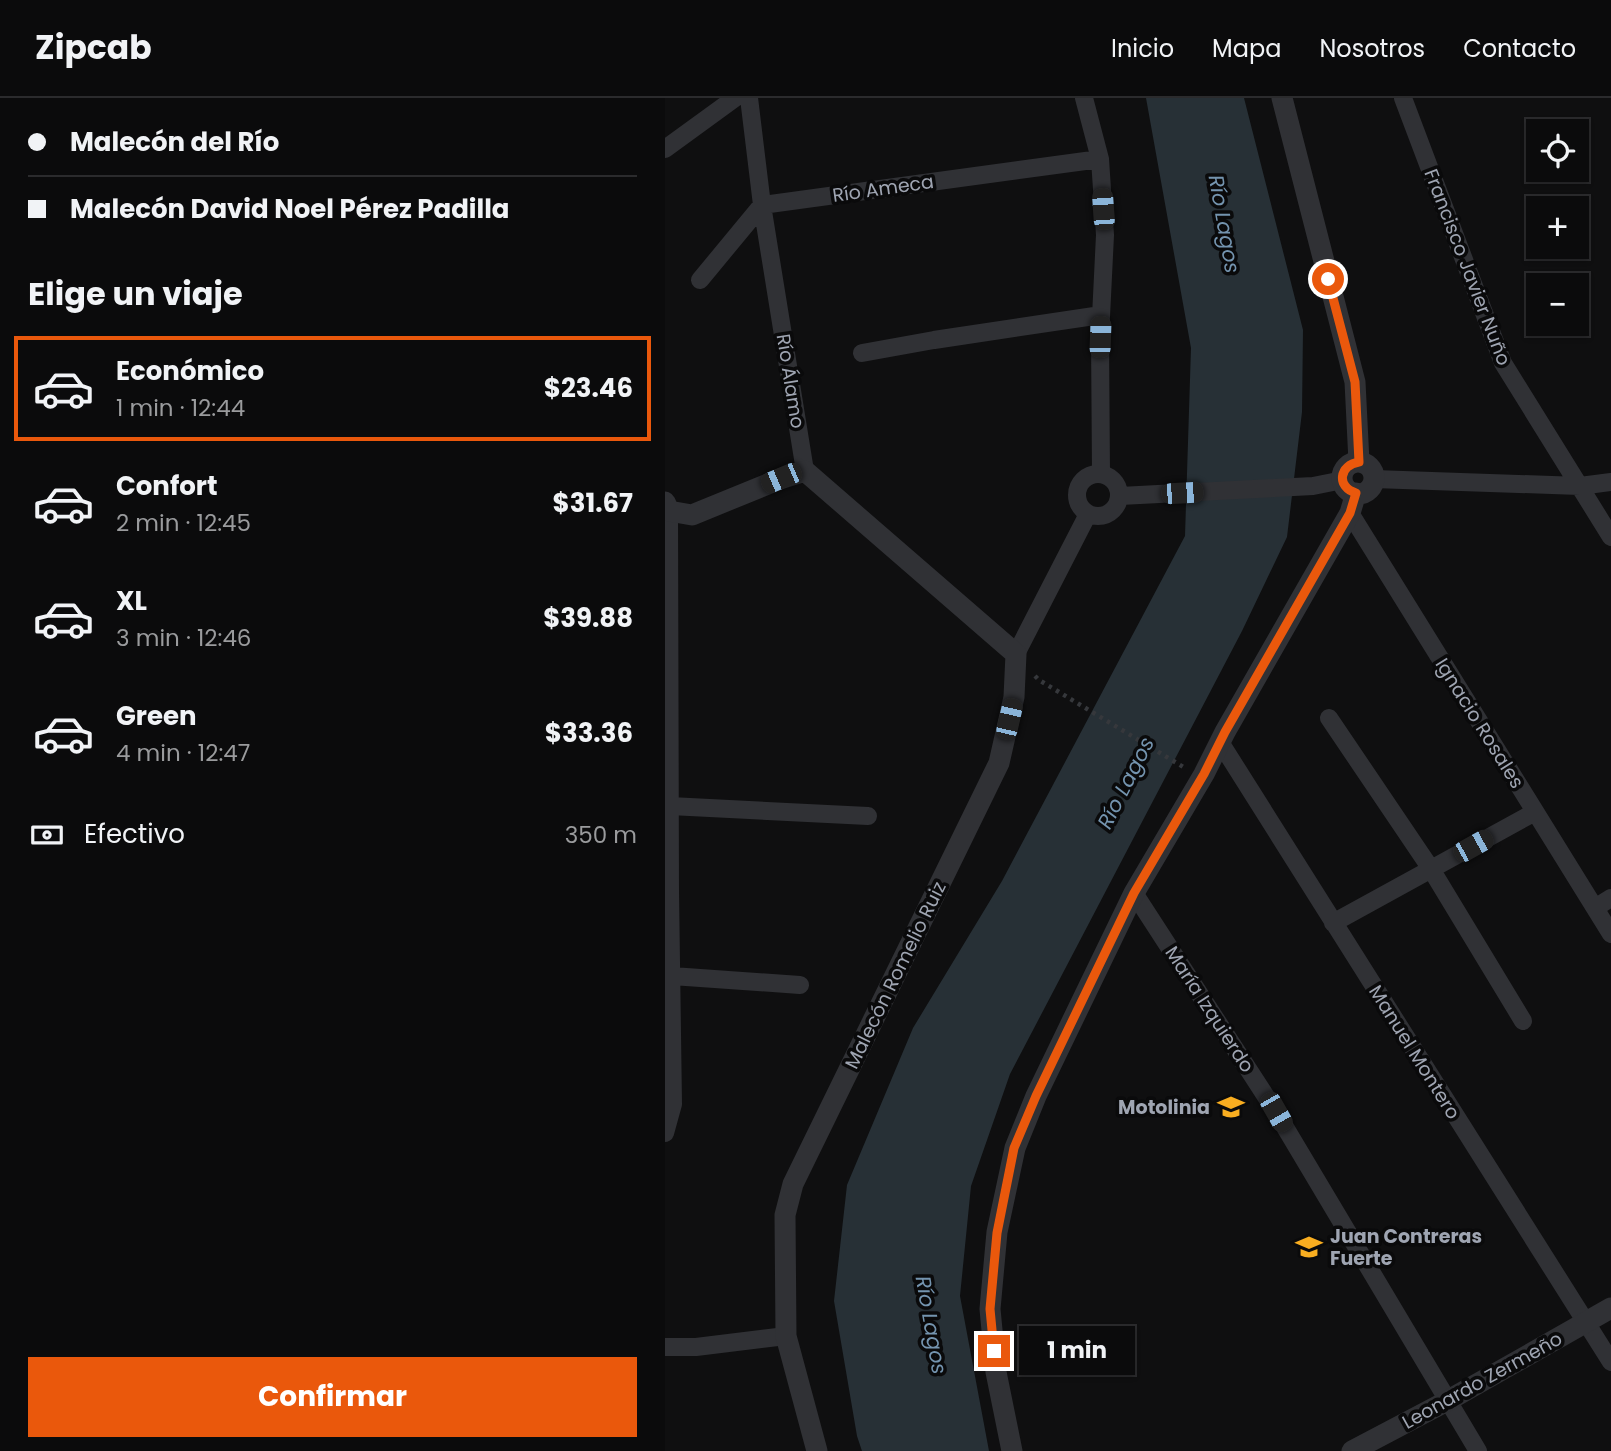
<!DOCTYPE html>
<html lang="es">
<meta charset="utf-8">
<style>
body{margin:0;font-family:Poppins,sans-serif;background:#19191a;color:#f1f3f6;height:100vh;display:flex;flex-direction:column;font-size:26px;white-space:nowrap}
*{box-sizing:border-box;margin:0}
p{font-size:23px;color:#9a9b9d}
.icon{flex:none;width:38px;height:38px;fill:none;stroke:currentColor;stroke-width:2;stroke-linecap:round;stroke-linejoin:round}
.map{position:relative;flex:1;overflow:hidden}
.details{display:flex;flex-direction:column;background:#0b0b0c;width:665px}
.details>*{flex:none}
.guide{display:grid;align-content:center;height:154px;padding:0 28px;background:#0b0b0c}
.fabs{position:absolute;left:861px;top:21px;display:grid;gap:14px}
.fabs a{display:grid;place-items:center;width:63px;height:63px;border-radius:0px;background:#0b0b0c;box-shadow:0 2px 5px #0004,0 0 0 2px #2b2b2d;font-size:35px}
.end{position:absolute;width:32px;height:32px;margin:-16px;border:9px solid #ea580c;background:#fff;box-shadow:0 0 0 4px #fff}
.from{border-radius:50%}
.bubble{position:absolute;height:49px;border-radius:0px;background:#0b0b0c;box-shadow:0 2px 5px #0004,0 0 0 2px #2b2b2d;font-size:23px;font-weight:700;line-height:49px;text-align:center}
.car{position:absolute;width:21px;height:42px;margin:-21px -10px;border-radius:9px;box-shadow:0 0 5px 2px #0007;background:linear-gradient(#222 24%,#8ab4d8 0 40%,#222 0 76%,#8ab4d8 0 86%,#222 0)}
.guide b{display:flex;align-items:center;gap:24px;height:66px;font-size:26px}
.guide b+b{border-top:2px solid #2b2b2d}
.guide i{width:18px;height:18px;background:#f1f3f6}
ul{padding:0;list-style:none}
li{display:flex;align-items:center;gap:21px;height:105px;margin:0 14px 10px;padding:0 14px;border:4px solid transparent;border-radius:0px}
li div{flex:1}
li b{display:block;font-size:26px}
li em{font-style:normal;font-weight:700}
li.selected{border-color:#ea580c}
li>.icon{width:63px;height:63px;stroke-width:1.5}
h2{padding:0 28px;font-size:32px;line-height:84px}
.pay{display:flex;align-items:center;gap:18px;height:77px;padding:0 28px;font-size:26px}
.pay p{margin-inline-start:auto}
.button{display:flex;gap:14px;margin-top:auto;padding:14px 28px}
.button a{flex:1;height:80px;border-radius:0px;background:#ea580c;color:#fff;font-size:28px;font-weight:700;line-height:80px;text-align:center}
header{display:flex;align-items:center;gap:42px;box-sizing:border-box;height:98px;padding:0 35px;background:#0b0b0c;border-bottom:2px solid #2b2b2d}
header strong{font-size:33px}
nav{display:flex;gap:38px;margin-inline-start:auto;font-size:24px}
main{display:flex;flex:1;min-height:0}
.map>svg:first-child{display:block}
.water{fill:#273036}
.lines{fill:none;stroke-linecap:round;stroke-linejoin:round}
.path{stroke:#36383c;stroke-width:4.5;stroke-dasharray:3.5 5;stroke-linecap:butt}
.minor{stroke:#303135;stroke-width:18}
.tertiary{stroke:#303135;stroke-width:21}
.route{stroke:#ea580c;stroke-width:9}
.labels{text-anchor:middle;stroke-width:7;stroke-linejoin:round;paint-order:stroke}
.street-label{font-size:19px;fill:#9fa5b2;stroke:#0a0a0b}
.poi-label{font-size:19px;font-weight:bold;fill:#9fa5b2;stroke:#0a0a0b;text-anchor:end}
.water-label{font-size:21px;font-style:italic;fill:#7494af;stroke:#0a0a0b}
</style>
<header>
<strong>Zipcab</strong>
<nav><a>Inicio</a><a>Mapa</a><a>Nosotros</a><a>Contacto</a></nav>
</header>
<main>
<section class="details">
<div class="guide">
<b><i class="from"></i>Malecón del Río</b>
<b><i></i>Malecón David Noel Pérez Padilla</b>
</div>
<h2>Elige un viaje</h2>
<ul>
<li class="selected"><svg class="icon" aria-label="car" viewBox="0 0 24 24"><path d="M5 17H2v-5l4-1 3-4h7l3 4 3 1v5h-3M9 17h6M6 11h13"/><circle cx="7" cy="17" r="2"/><circle cx="17" cy="17" r="2"/></svg><div><b>Económico</b><p>1 min · 12:44</p></div><em>$23.46</em></li>
<li><svg class="icon" aria-label="car" viewBox="0 0 24 24"><path d="M5 17H2v-5l4-1 3-4h7l3 4 3 1v5h-3M9 17h6M6 11h13"/><circle cx="7" cy="17" r="2"/><circle cx="17" cy="17" r="2"/></svg><div><b>Confort</b><p>2 min · 12:45</p></div><em>$31.67</em></li>
<li><svg class="icon" aria-label="car" viewBox="0 0 24 24"><path d="M5 17H2v-5l4-1 3-4h7l3 4 3 1v5h-3M9 17h6M6 11h13"/><circle cx="7" cy="17" r="2"/><circle cx="17" cy="17" r="2"/></svg><div><b>XL</b><p>3 min · 12:46</p></div><em>$39.88</em></li>
<li><svg class="icon" aria-label="car" viewBox="0 0 24 24"><path d="M5 17H2v-5l4-1 3-4h7l3 4 3 1v5h-3M9 17h6M6 11h13"/><circle cx="7" cy="17" r="2"/><circle cx="17" cy="17" r="2"/></svg><div><b>Green</b><p>4 min · 12:47</p></div><em>$33.36</em></li>
</ul>
<div class="pay"><svg class="icon" aria-label="cash" viewBox="0 0 24 24"><path d="M3 7h18v10H3z"/><circle cx="12" cy="12" r="2"/></svg>Efectivo<p>350 m</p></div>
<div class="button"><a>Confirmar</a></div>
</section>
<div class="map">
<svg width="946" height="1353" viewBox="0 0 946 1353">
<rect width="100%" height="100%" fill="#0f0f10"/>
<path class="water" d="M481 0H579L638 232 637 314 622 439 577 533 345 976 306 1088 295 1198 324 1353H197L192 1338 169 1203 182 1087 248 930 337 783 520 438 526 250Z"/>
<g class="lines">
<path class="path" d="M370 578 374 582 520 670"/>
<path class="minor" d="M84 0 97 107 140 373
M419 0 435 61 440 137 435 239 436 376
M738 0 838 265 946 439
M0 51 70 0
M35 182 97 107 435 61
M197 255 269 242 436 217
M412 397a21 21 0 1 1 42 0a21 21 0 1 1-42 0Z
M709 381 915 388 946 384
M455 398 648 388 678 382
M685 415 946 836
M351 556 423 416
M664 620 766 771 858 923
M555 644 946 1264
M0 706 5 708 203 718
M469 795 611 1014 813 1353
M930 810 946 800
M668 825 870 714
M7 878 135 887
M0 1035 8 1006 5 793 4 413
M0 1249H31L121 1238"/>
<path class="tertiary" d="M617 0 690 284 694 364
M677 380a16 16 0 1 1 32 0a16 16 0 1 1-32 0Z
M0 404 4 413 27 417 115 381 140 373 351 556 349 599 334 665 128 1086 120 1117 121 1238 152 1353
M347 1353 331 1274 325 1211 332 1134 350 1050 371 998 469 795 539 676 560 634 685 415 691 395
M687 1353 782 1303 946 1210"/>
</g>
<g class="lines">
<path class="route" d="M329 1253 325 1211 332 1135 349 1050 371 998 469 795 539 676 560 634 685 415 691 395C671 389 674 367 694 364L690 284 663 181"/>
</g>
<defs>
<symbol id="school-bare" viewBox="-9 -9 18 18"><path d="M0-5L7-2L0 1L-7-2ZM-4 1L0 2.5L4 1V4Q0 6-4 4Z" fill="#f8ad20" stroke="#0a0a0b" stroke-width="2.5" paint-order="stroke"/></symbol>
</defs>
<g fill-rule="evenodd">
<use href="#school-bare" x="547" y="990" width="38" height="38"/>
<use href="#school-bare" x="625" y="1130" width="38" height="38"/>
</g>
<g class="labels">
<g class="street-label">
<text transform="translate(218 90) rotate(-8)" y="7">Río Ameca</text>
<text transform="translate(803 169) rotate(69)" y="7">Francisco Javier Nuño</text>
<text transform="translate(126 283) rotate(81)" y="7">Río Álamo</text>
<text transform="translate(815 625) rotate(58)" y="7">Ignacio Rosales</text>
<text transform="translate(230 877) rotate(-64)" y="7">Malecón Romelio Ruiz</text>
<text transform="translate(545 911) rotate(57)" y="7">María Izquierdo</text>
<text transform="translate(750 954) rotate(58)" y="7">Manuel Montero</text>
<text transform="translate(817 1282) rotate(-29)" y="7">Leonardo Zermeño</text>
</g>
<g class="poi-label">
<text x="545" y="1016">Motolinia</text>
<text x="665" y="1145" text-anchor="start">Juan Contreras<tspan x="665" dy="22">Fuerte</tspan></text>
</g>
<g class="water-label">
<text transform="translate(559 126) rotate(80)" y="7">Río Lagos</text>
<text transform="translate(461 685) rotate(-63)" y="7">Río Lagos</text>
<text transform="translate(266 1227) rotate(80)" y="7">Río Lagos</text>
</g>
</g>
</svg>
<div class="fabs">
<a><svg class="icon" aria-label="locate" viewBox="0 0 24 24"><circle cx="12" cy="12" r="6"/><path d="M12 2v4M12 18v4M2 12h4M18 12h4"/></svg></a>
<a>+</a>
<a>−</a>
</div>
<i class="end from" style="left:663px;top:181px"></i>
<i class="end" style="left:329px;top:1253px"></i>
<div class="bubble" style="left:354px;top:1228px;width:116px">1 min</div>
<i class="car" style="left:438px;top:111px;rotate:356deg"></i>
<i class="car" style="left:435px;top:239px;rotate:2deg"></i>
<i class="car" style="left:116px;top:380px;rotate:247deg"></i>
<i class="car" style="left:517px;top:395px;rotate:87deg"></i>
<i class="car" style="left:344px;top:621px;rotate:13deg"></i>
<i class="car" style="left:808px;top:748px;rotate:61deg"></i>
<i class="car" style="left:611px;top:1014px;rotate:150deg"></i>
</div>
</main>
